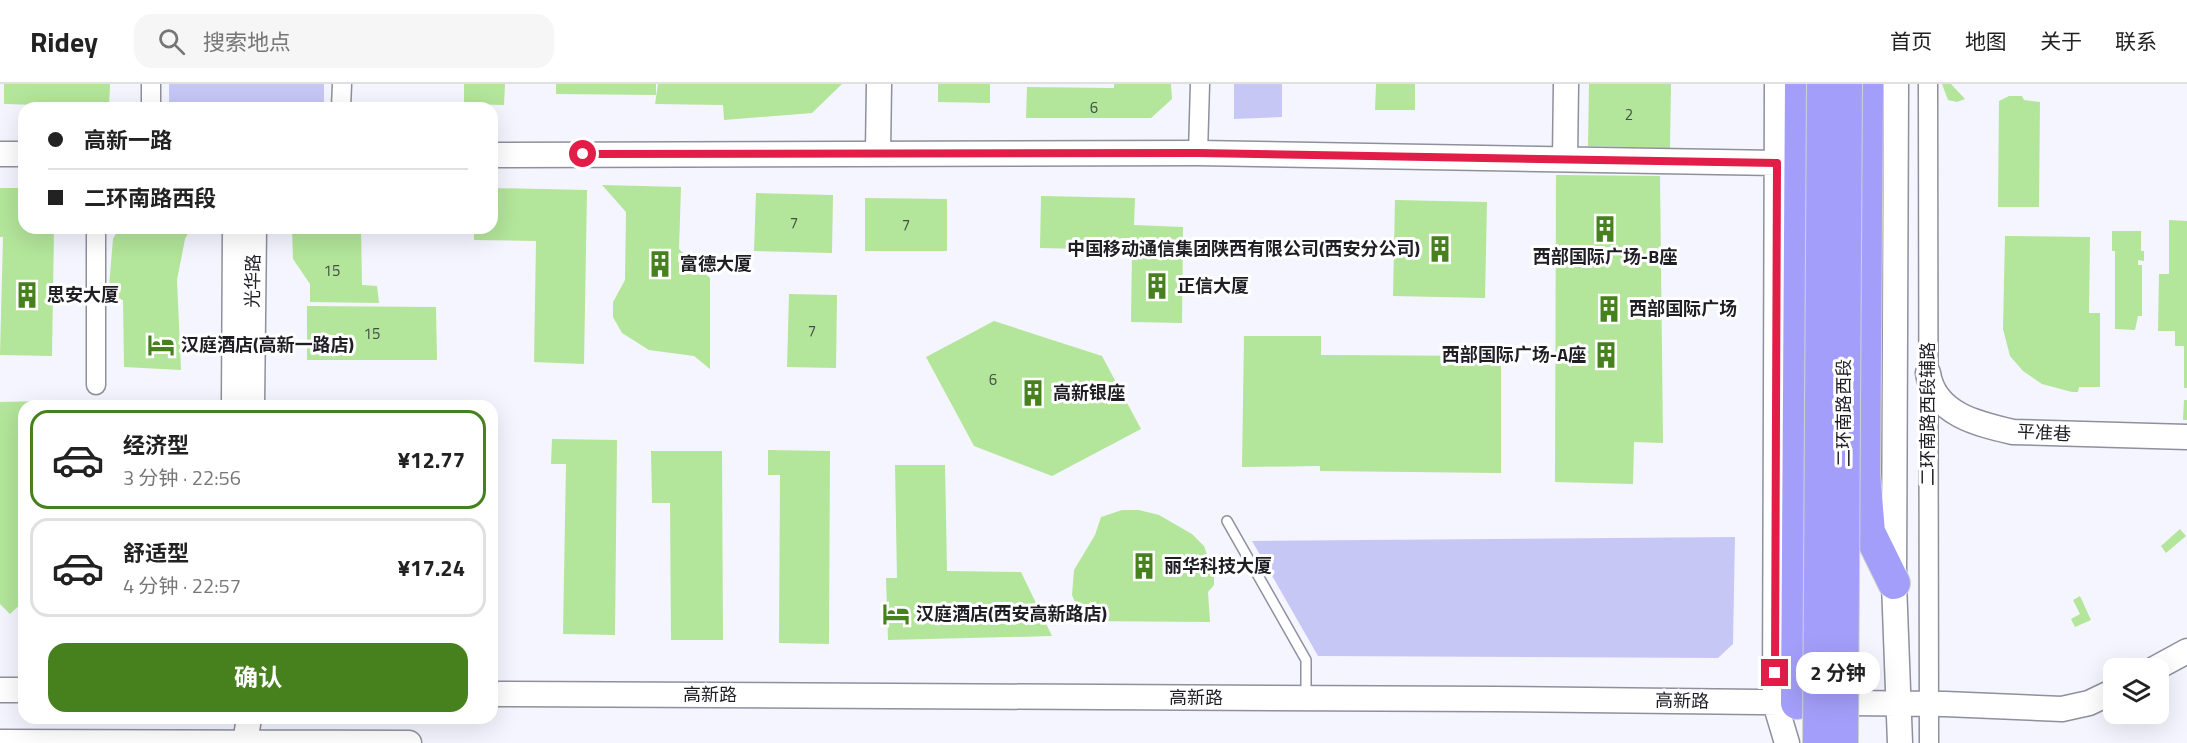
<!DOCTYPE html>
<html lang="zh">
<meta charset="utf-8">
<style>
body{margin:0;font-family:"Titillium Web","Noto Sans SC",sans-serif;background:#f6f6f6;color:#222;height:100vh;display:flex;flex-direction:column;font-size:22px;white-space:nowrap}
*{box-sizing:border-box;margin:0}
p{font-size:20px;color:#767676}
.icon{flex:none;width:33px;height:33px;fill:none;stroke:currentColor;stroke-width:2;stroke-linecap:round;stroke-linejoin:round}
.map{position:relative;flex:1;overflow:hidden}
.panel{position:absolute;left:18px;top:316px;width:480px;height:324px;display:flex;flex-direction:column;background:#fff;border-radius:18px;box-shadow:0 6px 24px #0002}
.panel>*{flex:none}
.hud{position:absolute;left:18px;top:18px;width:480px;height:132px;border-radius:18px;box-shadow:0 6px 24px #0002;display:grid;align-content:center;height:132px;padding:0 30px;background:#fff}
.buttons{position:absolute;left:2103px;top:574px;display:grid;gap:12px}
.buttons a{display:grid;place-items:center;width:66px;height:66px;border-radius:12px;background:#fff;box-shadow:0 6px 24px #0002;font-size:30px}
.end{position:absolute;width:27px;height:27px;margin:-14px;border:8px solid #e11d48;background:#fff;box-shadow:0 0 0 3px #fff}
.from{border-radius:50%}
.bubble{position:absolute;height:42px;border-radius:18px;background:#fff;box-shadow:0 6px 24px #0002;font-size:20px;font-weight:700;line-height:42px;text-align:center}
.hud b{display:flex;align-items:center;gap:21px;height:57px;font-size:22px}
.hud b+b{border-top:2px solid #e0e0e0}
.hud i{width:15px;height:15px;background:#222}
ul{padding:10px 0 0;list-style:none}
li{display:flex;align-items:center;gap:18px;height:99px;margin:0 12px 9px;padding:0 18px;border:3px solid #e0e0e0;border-radius:18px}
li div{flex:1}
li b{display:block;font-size:22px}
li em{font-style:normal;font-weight:700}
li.on{border-color:#46811e}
li>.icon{width:54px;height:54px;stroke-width:1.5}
.cta{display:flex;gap:12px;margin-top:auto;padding:12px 30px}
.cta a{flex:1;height:69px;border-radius:18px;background:#46811e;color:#fff;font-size:24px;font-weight:700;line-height:69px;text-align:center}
header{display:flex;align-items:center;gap:36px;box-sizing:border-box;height:84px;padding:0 30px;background:#fff;border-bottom:2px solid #e0e0e0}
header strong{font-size:28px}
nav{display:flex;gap:33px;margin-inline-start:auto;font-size:21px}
.search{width:420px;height:54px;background:#f6f6f6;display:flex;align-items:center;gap:15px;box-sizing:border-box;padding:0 21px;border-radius:18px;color:#767676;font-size:22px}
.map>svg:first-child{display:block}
.green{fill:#c7c7f6}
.building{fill:#b3e59a}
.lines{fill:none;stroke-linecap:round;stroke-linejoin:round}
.lane-casing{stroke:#8f8f9e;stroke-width:12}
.street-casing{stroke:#8f8f9e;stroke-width:21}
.secondary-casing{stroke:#8f8f9e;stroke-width:27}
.highway-casing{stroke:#d2d2d3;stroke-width:34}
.lane{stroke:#fff;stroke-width:9}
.street{stroke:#fff;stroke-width:18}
.secondary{stroke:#fff;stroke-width:24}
.highway{stroke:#a39ef9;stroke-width:32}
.highway-bridge-casing{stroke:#d2d2d3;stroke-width:34;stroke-linecap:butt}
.highway-bridge{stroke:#a39ef9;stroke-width:32}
.route{stroke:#e11d48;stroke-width:8}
.labels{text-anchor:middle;stroke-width:6;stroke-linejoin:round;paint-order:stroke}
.number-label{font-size:15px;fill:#435042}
.poi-label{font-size:18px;font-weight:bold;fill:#1e1e24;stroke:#fff;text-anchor:start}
.street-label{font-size:18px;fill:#1e1e24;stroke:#fff}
</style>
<header>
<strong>Ridey</strong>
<div class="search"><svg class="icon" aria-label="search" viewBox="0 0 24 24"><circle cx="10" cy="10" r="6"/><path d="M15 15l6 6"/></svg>搜索地点</div>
<nav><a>首页</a><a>地图</a><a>关于</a><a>联系</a></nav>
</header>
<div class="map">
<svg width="2187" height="659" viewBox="0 0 2187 659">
<rect width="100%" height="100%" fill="#f5f5ff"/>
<path class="green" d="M169 0H324V24H169Z
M1234 0H1282V33L1234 35Z
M1735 453 1733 560 1718 574 1318 572 1252 457Z"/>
<path class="building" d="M4 0H110L109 23 4 20Z
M464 0H505L504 21 464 20Z
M556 0H656V11L556 10Z
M658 0H842L812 29 724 36 723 21 655 20Z
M938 0H990V19L938 18Z
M1114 0H1171L1172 15 1151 34H1026L1027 3 1114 4Z
M1376 0H1415V26H1375Z
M1589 0H1671L1670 64 1588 62Z
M1942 0H1951L1965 15 1957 18 1948 16Z
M2009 12H2022L2024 16 2040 18 2039 123H1998L1999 17Z
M1556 91 1660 92 1663 359 1634 358 1633 400 1555 398Z
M602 101 681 103 679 165 710 194V285L694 272 649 266 622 249 613 233V218L625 196 626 128Z
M0 104H24V144H54L52 272 0 271 3 153H0Z
M492 104 587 106 584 280 534 278 536 157 474 156V144H492Z
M756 109 833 111 832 169 754 167Z
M1041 112 1135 114 1134 141 1183 143 1182 239 1131 238 1132 166 1040 164Z
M865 114 947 115V167H865Z
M1395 116 1487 118 1485 214 1393 212Z
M2169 136 2187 137V304H2184V262H2175V247H2158L2159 190H2169Z
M119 144H191L185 155 177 196 181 286 124 283 123 216 108 214 113 155Z
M292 144H361L362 201 377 202 379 219 310 218V200L293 175Z
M2112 147H2141V167H2144V177L2138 176V181H2142V232H2138L2135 246 2115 245V167H2112Z
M2005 152 2090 153 2089 229H2100V303H2079L2078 308H2072L2042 300 2023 287 2010 272 2003 245Z
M789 210 837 211 836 284 787 283Z
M307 222 436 223 437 276H307Z
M994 237 1102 272 1141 345 1052 392 974 362 926 273Z
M1244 252H1321V271L1501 272V389L1320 387V382L1242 383Z
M2184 316H2187V336H2183Z
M44 317V322H24V517L10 530 0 520V318Z
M552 355 617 356 615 551 563 550 566 380H551Z
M768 366 830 367 829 560 779 559 780 391H768Z
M651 367H722L723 556H671L670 419H652Z
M895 381H945L947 487 1021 488 1052 552 888 556 886 494H897Z
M1122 426H1139L1159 431 1192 450 1204 462 1214 491V501L1208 508 1210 538 1083 537 1072 511 1074 486 1095 451 1101 433Z
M2180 445 2186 452 2166 469 2161 462Z
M2080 512 2091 536 2075 543 2071 535 2080 530 2073 516Z"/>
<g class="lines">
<defs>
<path id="lane" d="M1227 437 1306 576V614"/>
<path id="street" d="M1928 0 1929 659
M151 24V0
M341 24 342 0
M1198 69 1200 0
M96 301V144"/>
<path id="secondary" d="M1777 0 1775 619 1787 659
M1896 0 1894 499 1900 659
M878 68 879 0
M0 70H24
M492 71 1198 69 1777 79
M1565 75 1566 0
M1928 289C1934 330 1978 340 2013 348L2187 353
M234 322 235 144
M252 322 254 144
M2154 585 2187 567
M0 606H24
M492 610 1493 615 1945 620 2062 625 2089 619 2114 607
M0 658 409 659
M245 659 249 634"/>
<path id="highway" d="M1867 0 1864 390 1869 448 1894 499
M1797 619 1801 0"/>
</defs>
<use href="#lane" class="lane-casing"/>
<use href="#street" class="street-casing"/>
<use href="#secondary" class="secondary-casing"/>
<use href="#highway" class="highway-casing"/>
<use href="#lane" class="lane"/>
<use href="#street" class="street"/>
<use href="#secondary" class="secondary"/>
<use href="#highway" class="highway"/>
<defs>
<path id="highway-bridge" d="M1819 659 1823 0
M1842 659 1846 0"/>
</defs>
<use href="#highway-bridge" class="highway-bridge-casing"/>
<use href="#highway-bridge" class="highway-bridge"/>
</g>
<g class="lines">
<path class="route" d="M583 70 1198 69 1777 79 1775 589"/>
</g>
<defs>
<symbol id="building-bare" viewBox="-9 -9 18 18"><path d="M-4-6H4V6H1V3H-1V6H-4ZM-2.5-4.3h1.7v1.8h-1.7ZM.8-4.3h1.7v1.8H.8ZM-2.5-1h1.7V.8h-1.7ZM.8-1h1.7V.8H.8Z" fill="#46811e" stroke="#fff" stroke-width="2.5" paint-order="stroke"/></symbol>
<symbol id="hotel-bare" viewBox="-9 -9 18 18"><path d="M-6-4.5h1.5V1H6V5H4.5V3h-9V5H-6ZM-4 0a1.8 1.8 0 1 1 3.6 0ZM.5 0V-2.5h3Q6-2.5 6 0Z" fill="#46811e" stroke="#fff" stroke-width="2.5" paint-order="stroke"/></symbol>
</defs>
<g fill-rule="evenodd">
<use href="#building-bare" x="1586" y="126" width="38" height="38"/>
<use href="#building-bare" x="1421" y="146" width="38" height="38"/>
<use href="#building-bare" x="641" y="161" width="38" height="38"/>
<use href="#building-bare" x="1138" y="183" width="38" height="38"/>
<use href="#building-bare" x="8" y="192" width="38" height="38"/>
<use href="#building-bare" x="1590" y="206" width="38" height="38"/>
<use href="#hotel-bare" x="142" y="242" width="38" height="38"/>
<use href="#building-bare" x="1587" y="252" width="38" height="38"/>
<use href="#building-bare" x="1014" y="290" width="38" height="38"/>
<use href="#building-bare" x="1125" y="463" width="38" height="38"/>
<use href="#hotel-bare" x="877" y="511" width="38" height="38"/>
</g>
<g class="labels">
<g class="number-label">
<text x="1094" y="29">6</text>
<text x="1629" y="36">2</text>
<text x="794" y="144">7</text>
<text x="906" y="146">7</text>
<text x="332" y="192">15</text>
<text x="812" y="252">7</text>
<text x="372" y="255">15</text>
<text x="993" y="301">6</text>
</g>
<g class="poi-label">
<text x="1420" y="171" text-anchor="end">中国移动通信集团陕西有限公司(西安分公司)</text>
<text x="1605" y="179" text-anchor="middle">西部国际广场-B座</text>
<text x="680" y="186">富德大厦</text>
<text x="1177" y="208">正信大厦</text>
<text x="47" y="217">思安大厦</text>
<text x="1629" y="231">西部国际广场</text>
<text x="181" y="267">汉庭酒店(高新一路店)</text>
<text x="1586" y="277" text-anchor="end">西部国际广场-A座</text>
<text x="1053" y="315">高新银座</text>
<text x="1164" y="488">丽华科技大厦</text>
<text x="916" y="536">汉庭酒店(西安高新路店)</text>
</g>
<g class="street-label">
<text transform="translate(253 197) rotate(-89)" y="6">光华路</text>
<text transform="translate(1844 329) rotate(-90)" y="6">二环南路西段</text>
<text transform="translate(1928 330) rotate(-90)" y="6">二环南路西段辅路</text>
<text transform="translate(2044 349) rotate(3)" y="6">平准巷</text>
<text x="710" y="617">高新路</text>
<text x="1196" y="620">高新路</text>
<text transform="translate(1682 617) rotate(1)" y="6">高新路</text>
</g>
</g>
</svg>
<div class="buttons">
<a><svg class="icon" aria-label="layers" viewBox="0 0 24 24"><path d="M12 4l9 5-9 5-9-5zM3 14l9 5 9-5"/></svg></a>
</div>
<i class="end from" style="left:583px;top:70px"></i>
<i class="end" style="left:1775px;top:589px"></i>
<div class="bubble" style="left:1796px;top:568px;width:84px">2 分钟</div>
<div class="hud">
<b><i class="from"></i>高新一路</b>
<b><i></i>二环南路西段</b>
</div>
<section class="panel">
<ul>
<li class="on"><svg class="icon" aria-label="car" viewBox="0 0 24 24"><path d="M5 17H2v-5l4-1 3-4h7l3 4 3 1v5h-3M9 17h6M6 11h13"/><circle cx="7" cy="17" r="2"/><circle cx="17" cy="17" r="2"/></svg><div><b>经济型</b><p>3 分钟 · 22:56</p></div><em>¥12.77</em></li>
<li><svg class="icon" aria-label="car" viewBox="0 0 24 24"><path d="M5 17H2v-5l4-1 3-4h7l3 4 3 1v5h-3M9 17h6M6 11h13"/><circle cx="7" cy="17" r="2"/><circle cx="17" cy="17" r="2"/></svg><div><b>舒适型</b><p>4 分钟 · 22:57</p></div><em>¥17.24</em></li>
</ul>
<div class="cta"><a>确认</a></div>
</section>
</div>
